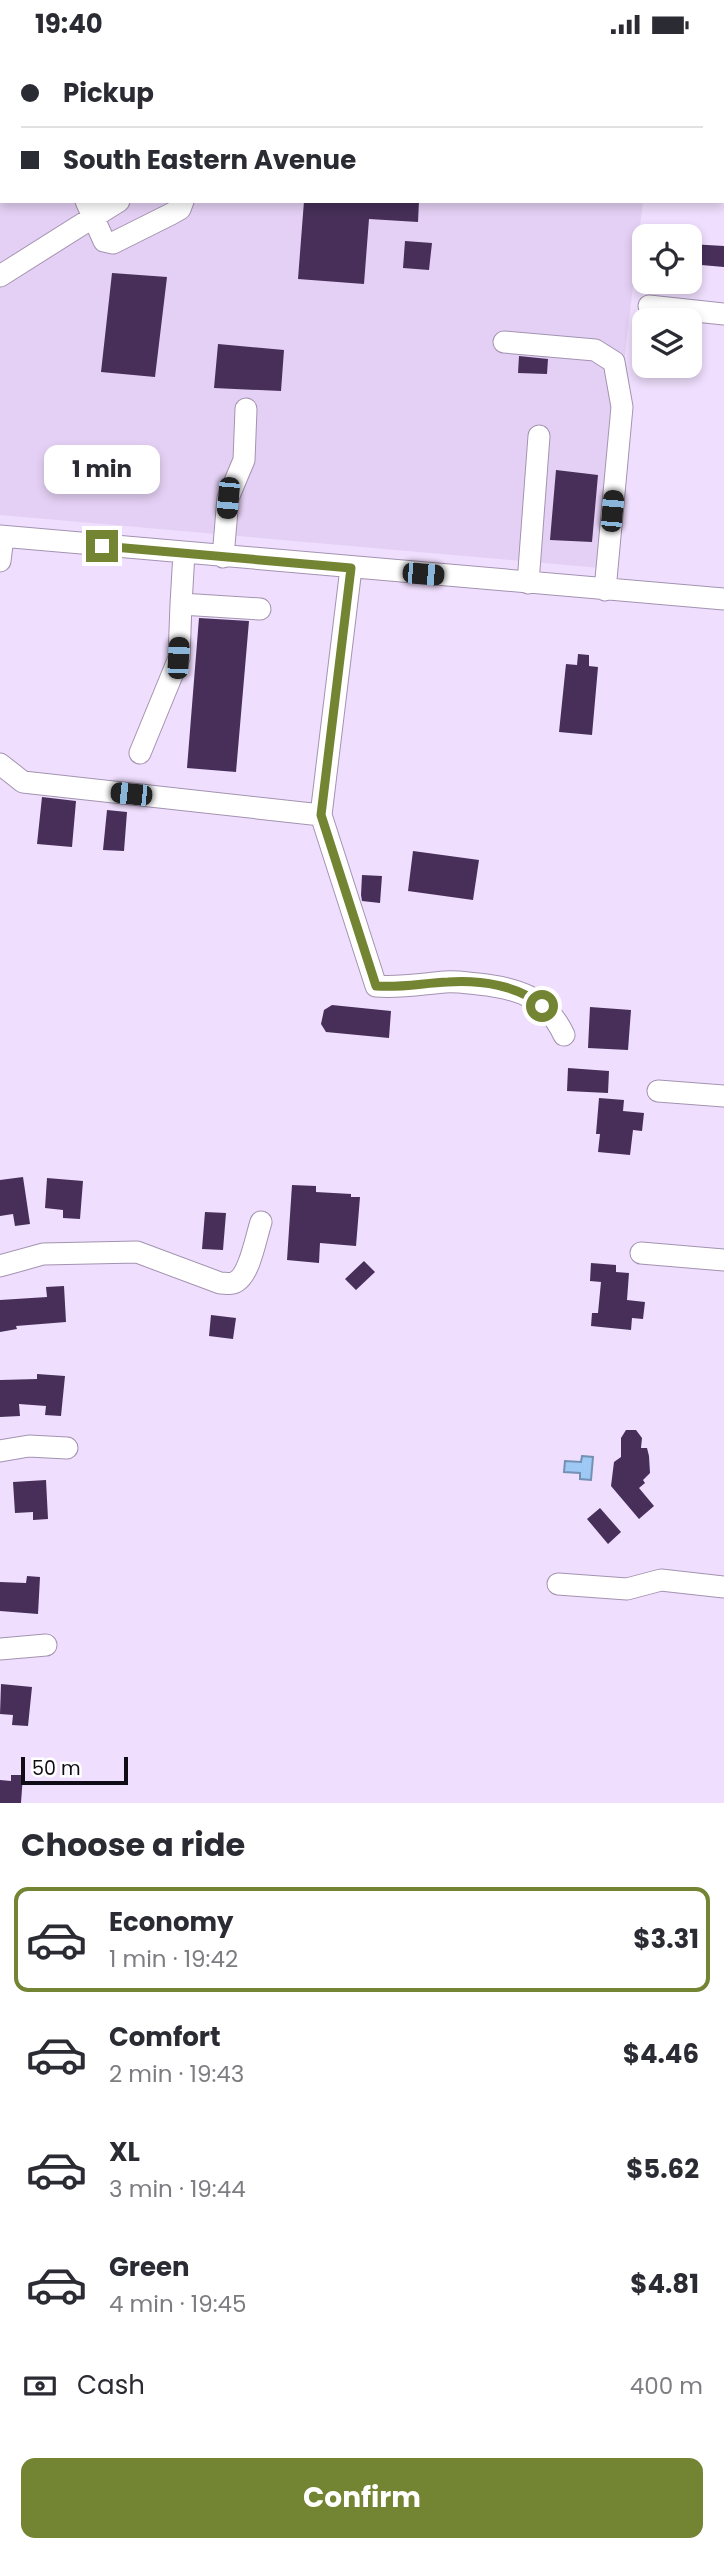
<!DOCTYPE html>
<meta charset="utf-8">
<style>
body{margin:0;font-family:Poppins,sans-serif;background:#f2f2f3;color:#2b2b33;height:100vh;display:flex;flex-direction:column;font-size:26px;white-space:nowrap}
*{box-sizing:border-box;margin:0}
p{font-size:23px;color:#7c7c81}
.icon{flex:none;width:38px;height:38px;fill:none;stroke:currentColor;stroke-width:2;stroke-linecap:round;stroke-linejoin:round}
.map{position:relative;height:1754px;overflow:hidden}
.drawer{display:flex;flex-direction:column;background:#fff;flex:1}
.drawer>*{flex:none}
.hud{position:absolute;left:0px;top:0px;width:724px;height:154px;box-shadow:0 4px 10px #0003;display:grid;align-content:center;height:154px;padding:0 21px;background:#fff}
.fabs{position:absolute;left:632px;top:175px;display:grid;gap:14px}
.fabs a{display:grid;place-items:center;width:70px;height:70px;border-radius:14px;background:#fff;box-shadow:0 4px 10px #0003;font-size:35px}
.scale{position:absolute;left:21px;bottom:18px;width:107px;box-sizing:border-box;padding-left:7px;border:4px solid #110b15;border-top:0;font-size:19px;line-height:24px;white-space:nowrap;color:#110b15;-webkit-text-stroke:5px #fff;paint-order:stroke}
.end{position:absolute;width:32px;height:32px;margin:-16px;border:9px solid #738433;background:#fff;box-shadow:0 0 0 4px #fff}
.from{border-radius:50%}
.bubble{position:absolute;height:49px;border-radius:14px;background:#fff;box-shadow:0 4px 10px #0003;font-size:23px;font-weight:700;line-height:49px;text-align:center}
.car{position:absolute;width:21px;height:42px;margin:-21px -10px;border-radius:9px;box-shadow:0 0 5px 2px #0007;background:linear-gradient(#222 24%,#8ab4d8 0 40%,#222 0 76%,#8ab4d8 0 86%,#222 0)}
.hud b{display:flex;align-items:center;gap:24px;height:66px;font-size:26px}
.hud b+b{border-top:2px solid #e1e1e2}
.hud i{width:18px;height:18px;background:#2b2b33}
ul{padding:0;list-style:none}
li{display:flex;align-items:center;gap:21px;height:105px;margin:0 14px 10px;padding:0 7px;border:4px solid transparent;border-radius:14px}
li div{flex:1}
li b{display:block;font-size:26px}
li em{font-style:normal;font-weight:700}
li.active{border-color:#738433}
li>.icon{width:63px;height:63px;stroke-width:1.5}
h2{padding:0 21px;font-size:32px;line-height:84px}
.pay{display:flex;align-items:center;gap:18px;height:77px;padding:0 21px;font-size:26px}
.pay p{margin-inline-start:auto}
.action{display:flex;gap:14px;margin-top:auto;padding:14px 21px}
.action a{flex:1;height:80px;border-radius:14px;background:#738433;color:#fff;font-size:28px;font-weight:700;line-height:80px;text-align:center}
.status{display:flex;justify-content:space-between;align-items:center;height:49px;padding:0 35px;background:#fff;direction:ltr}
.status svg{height:19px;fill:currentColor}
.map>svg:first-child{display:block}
.built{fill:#e4d0f4}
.water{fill:#9fc9f5;stroke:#7490b2;stroke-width:2}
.building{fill:#472f59}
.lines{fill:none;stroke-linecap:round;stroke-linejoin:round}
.minor-casing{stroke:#a393b0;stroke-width:23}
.minor{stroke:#fff;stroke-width:21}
.route{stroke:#738433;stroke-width:9}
</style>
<div class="status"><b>19:40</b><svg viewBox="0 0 49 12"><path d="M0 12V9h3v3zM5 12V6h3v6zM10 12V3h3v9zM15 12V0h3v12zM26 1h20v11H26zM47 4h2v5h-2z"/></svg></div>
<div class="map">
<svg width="724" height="1754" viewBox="0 0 724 1754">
<rect width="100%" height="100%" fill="#efdefd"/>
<path class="built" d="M0 0H724V127L723 2H2V152H643L600 519 0 466Z"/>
<path class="water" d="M582 1407 593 1408 591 1431 580 1430V1424L564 1423 565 1412 581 1413Z"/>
<path class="building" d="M304 152H419L418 173 369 170 364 235 298 230Z
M405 192 432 194 429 221 403 219Z
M690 195 724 197V218L690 215Z
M112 224 167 228 155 328 101 323Z
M218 295 284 301 281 342 214 339Z
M519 307 548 310 547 325 518 324Z
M556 421 598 426 592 493 550 491Z
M199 569 249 572 236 723 187 719Z
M578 605 589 606V617L598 618 592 686 559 683 566 615 577 616Z
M42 748 76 752 72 798 37 795Z
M107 761 127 763 124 802 103 801Z
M413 802 479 811 473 851 408 842Z
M362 826 382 827 380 854 362 852 361 846Z
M332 956 391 962 389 989 326 983 321 975 324 961Z
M590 958 631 961 628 1001 588 999Z
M568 1019 609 1022 608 1044 567 1042Z
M599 1049 624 1051 623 1062 644 1064 642 1082 633 1081 630 1106 598 1103 600 1085H596Z
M23 1128 30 1175 15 1177 13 1165 0 1167V1131Z
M47 1129 83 1132 80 1170 63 1169V1161L45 1159Z
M292 1136 316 1137V1143L351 1145V1148H360L356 1197 320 1194 319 1214 287 1211Z
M205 1163 226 1164 223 1201 202 1200Z
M364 1212 375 1223 356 1241 345 1230Z
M591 1214 616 1216V1223L629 1224 627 1251 645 1253 643 1270 632 1269 631 1281 591 1277 592 1264H598L601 1233 590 1232Z
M64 1237 66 1273 16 1277 17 1280 0 1283V1251L47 1248 46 1238Z
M211 1266 236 1269 233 1290 209 1287Z
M37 1325 65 1327 61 1367 45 1366 46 1357 19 1355 20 1367 0 1368V1331L37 1330Z
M626 1381H636L642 1389 641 1399H647L649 1407 650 1424 643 1431 645 1434 639 1439 654 1457 639 1470 611 1437 614 1413 621 1408V1389Z
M46 1431 48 1470 33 1471V1463L15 1464 13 1433Z
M600 1459 621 1483 608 1495 587 1470Z
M27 1527 40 1528 38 1565 0 1562V1533L26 1534Z
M1 1635 32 1638 28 1677 12 1676 13 1666 0 1665Z
M11 1726H23L21 1754H0V1731L11 1732Z"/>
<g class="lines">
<defs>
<path id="minor" d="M100 0 101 2
M226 2V0
M358 2 361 0
M431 2 432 0
M0 97 2 96
M86 152 104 192 113 194 171 165 180 160 183 152
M0 227 119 152
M649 257 724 265
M504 293 595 301 614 313 622 358 605 541
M0 487 724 550
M184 504 181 555 260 560
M223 508 228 449 244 411 246 360
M0 512 3 488
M351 519 321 766 376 937C400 939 421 935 445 933 456 932 467 934 478 935 518 939 546 948 564 986
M528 534 539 387
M140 704 179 609 181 555
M0 715 23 733 321 766
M658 1042 724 1047
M641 1204 724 1211
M0 1217 43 1205 137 1203 220 1234C226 1234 232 1236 237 1232 250 1224 256 1188 261 1173
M0 1402 29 1397 67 1399
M558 1535 627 1540 661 1531 724 1538
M0 1600 46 1596"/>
</defs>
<use href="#minor" class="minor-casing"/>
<use href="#minor" class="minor"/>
</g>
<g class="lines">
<path class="route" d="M102 497 351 519 321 766 376 937C401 939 423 934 448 933 480 931 518 936 542 957"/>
</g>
</svg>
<div class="fabs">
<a><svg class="icon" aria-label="locate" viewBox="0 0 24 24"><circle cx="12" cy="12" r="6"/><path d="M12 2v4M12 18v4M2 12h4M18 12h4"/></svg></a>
<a><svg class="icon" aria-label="layers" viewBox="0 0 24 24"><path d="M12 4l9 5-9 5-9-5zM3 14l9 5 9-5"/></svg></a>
</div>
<div class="scale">50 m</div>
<i class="end from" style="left:542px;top:957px"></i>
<i class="end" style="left:102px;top:497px"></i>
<div class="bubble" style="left:44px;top:396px;width:116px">1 min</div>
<i class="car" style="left:228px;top:449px;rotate:185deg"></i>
<i class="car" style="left:612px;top:462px;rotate:5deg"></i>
<i class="car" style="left:423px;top:525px;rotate:95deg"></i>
<i class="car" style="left:178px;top:609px;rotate:3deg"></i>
<i class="car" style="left:131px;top:745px;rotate:276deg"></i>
<div class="hud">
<b><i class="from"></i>Pickup</b>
<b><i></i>South Eastern Avenue</b>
</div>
</div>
<section class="drawer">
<h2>Choose a ride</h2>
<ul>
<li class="active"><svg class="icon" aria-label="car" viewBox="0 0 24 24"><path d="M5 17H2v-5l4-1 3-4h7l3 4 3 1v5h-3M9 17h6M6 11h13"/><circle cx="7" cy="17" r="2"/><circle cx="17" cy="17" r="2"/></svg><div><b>Economy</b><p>1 min · 19:42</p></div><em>$3.31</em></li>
<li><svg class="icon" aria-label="car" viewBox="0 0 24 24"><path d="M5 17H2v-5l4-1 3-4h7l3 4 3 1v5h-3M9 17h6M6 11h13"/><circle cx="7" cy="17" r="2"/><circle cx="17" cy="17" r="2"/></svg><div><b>Comfort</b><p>2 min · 19:43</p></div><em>$4.46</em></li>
<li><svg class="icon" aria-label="car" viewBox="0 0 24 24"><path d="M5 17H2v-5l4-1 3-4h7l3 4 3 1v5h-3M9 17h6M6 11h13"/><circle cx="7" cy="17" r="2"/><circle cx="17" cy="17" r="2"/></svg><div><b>XL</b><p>3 min · 19:44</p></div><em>$5.62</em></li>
<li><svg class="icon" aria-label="car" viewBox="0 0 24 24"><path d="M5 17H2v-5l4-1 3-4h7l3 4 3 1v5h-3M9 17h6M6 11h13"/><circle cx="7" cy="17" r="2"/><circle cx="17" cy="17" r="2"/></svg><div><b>Green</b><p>4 min · 19:45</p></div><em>$4.81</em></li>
</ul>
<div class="pay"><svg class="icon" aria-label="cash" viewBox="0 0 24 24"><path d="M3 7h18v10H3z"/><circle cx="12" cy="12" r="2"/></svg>Cash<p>400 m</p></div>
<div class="action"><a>Confirm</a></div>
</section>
